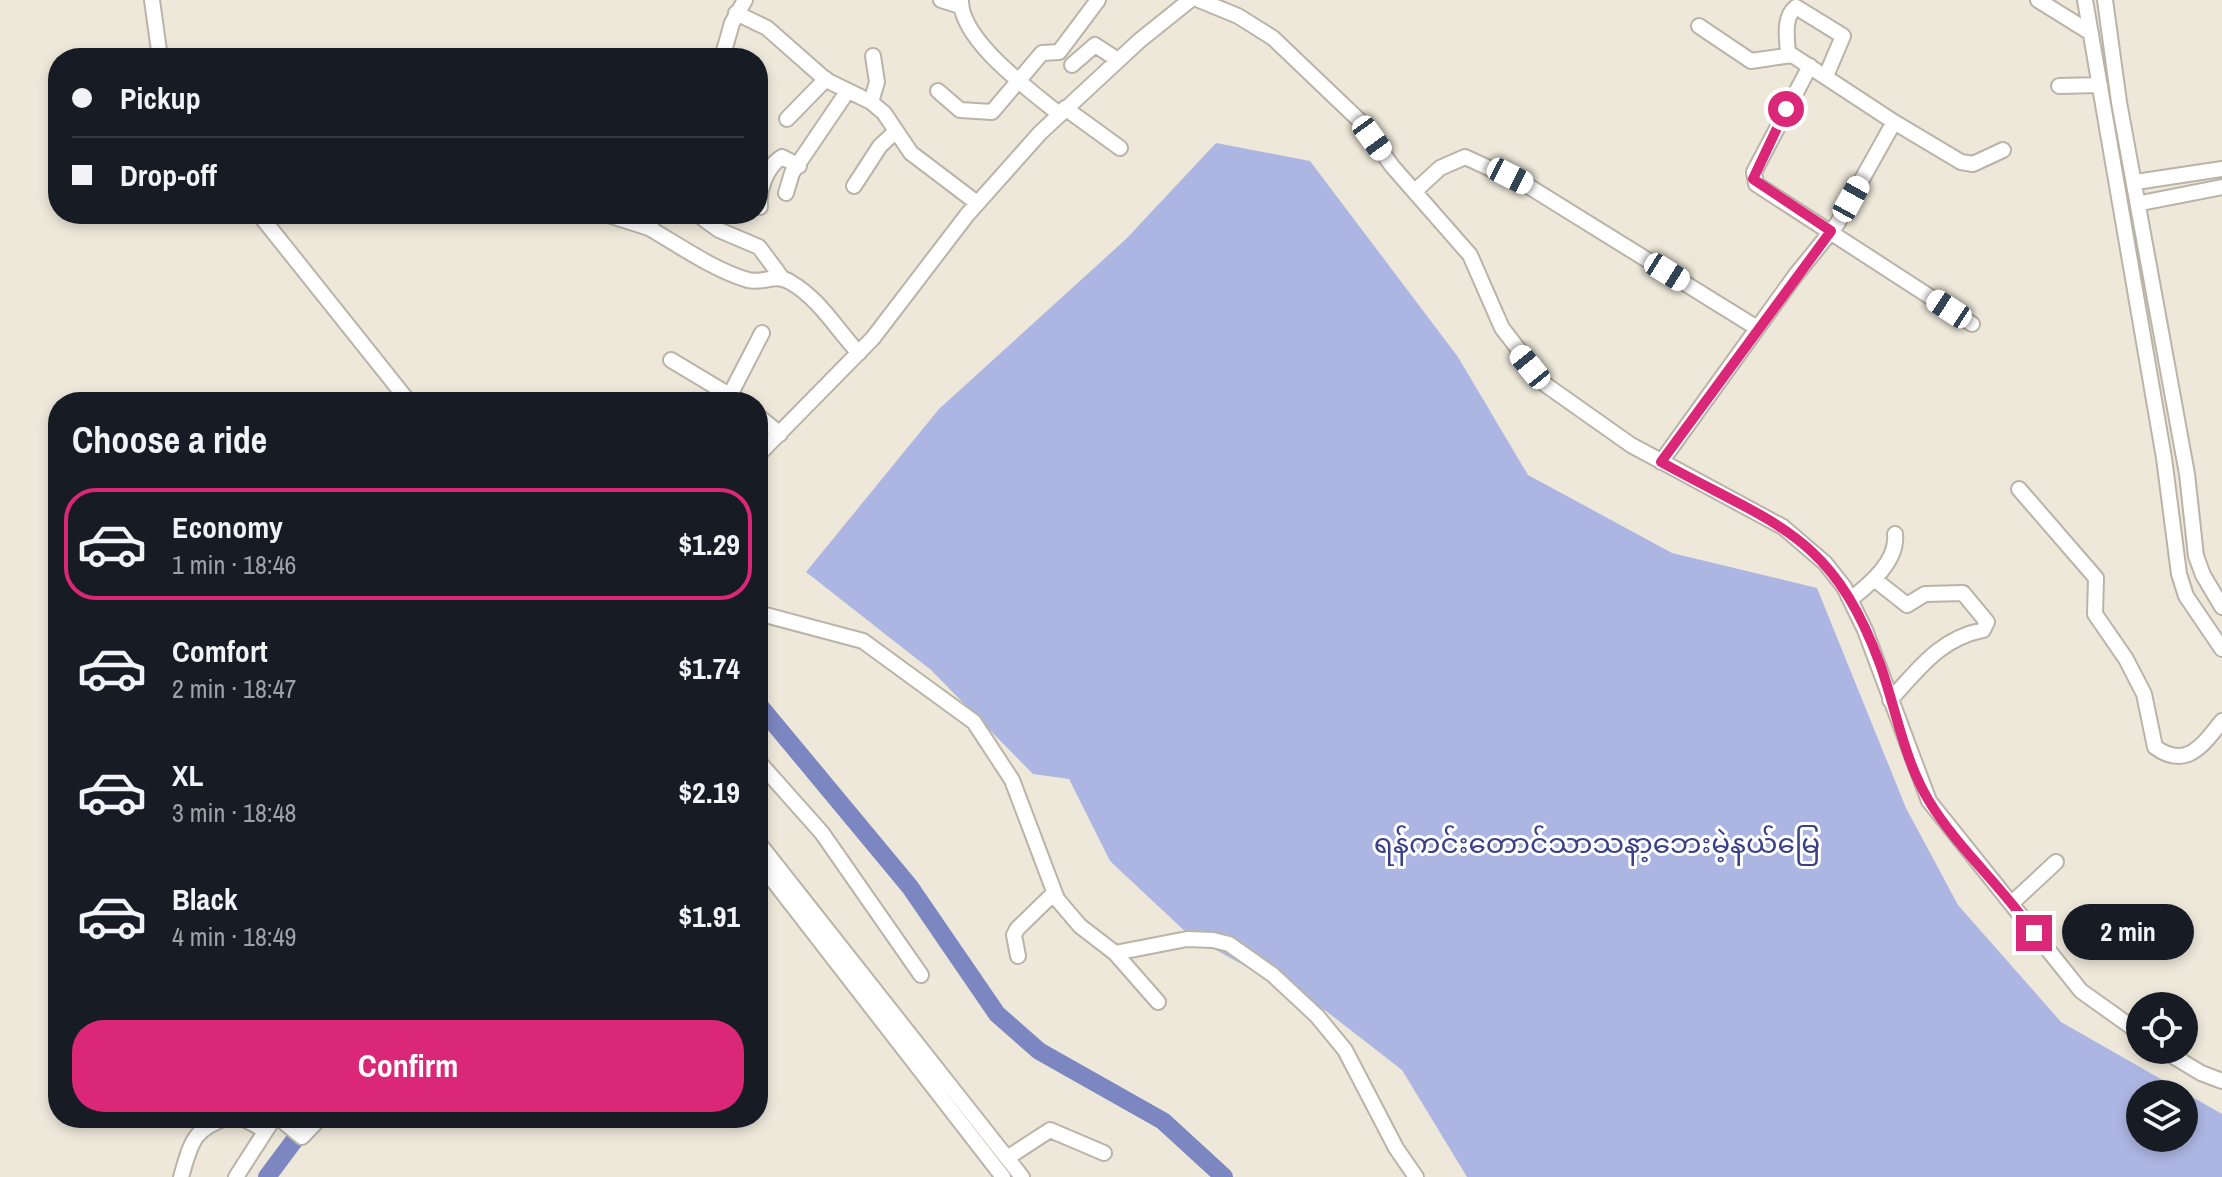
<!DOCTYPE html>
<meta charset="utf-8">
<style>
body{margin:0;font-family:"Archivo Narrow","Noto Sans Myanmar",sans-serif;background:#242831;color:#f1f3f6;height:100vh;display:flex;flex-direction:column;font-size:30px;white-space:nowrap}
*{box-sizing:border-box;margin:0}
p{font-size:26px;color:#9ea1a6}
.icon{flex:none;width:44px;height:44px;fill:none;stroke:currentColor;stroke-width:2;stroke-linecap:round;stroke-linejoin:round}
.map{position:relative;flex:1;overflow:hidden}
.sheet{position:absolute;left:48px;top:392px;width:720px;height:736px;display:flex;flex-direction:column;background:#171b24;border-radius:32px;box-shadow:0 4px 12px #0003}
.sheet>*{flex:none}
.banner{position:absolute;left:48px;top:48px;width:720px;height:176px;border-radius:32px;box-shadow:0 4px 12px #0003;display:grid;align-content:center;height:176px;padding:0 24px;background:#171b24}
.tools{position:absolute;left:2126px;top:992px;display:grid;gap:16px}
.tools a{display:grid;place-items:center;width:72px;height:72px;border-radius:50%;background:#171b24;box-shadow:0 4px 12px #0003;font-size:40px}
.end{position:absolute;width:36px;height:36px;margin:-18px;border:10px solid #db2777;background:#fff;box-shadow:0 0 0 4px #fff}
.from{border-radius:50%}
.bubble{position:absolute;height:56px;border-radius:28px;background:#171b24;box-shadow:0 4px 12px #0003;font-size:26px;font-weight:700;line-height:56px;text-align:center}
.car{position:absolute;width:24px;height:48px;margin:-24px -12px;border-radius:10px;box-shadow:0 0 6px 2px #0007;background:linear-gradient(#fff 24%,#345 0 40%,#fff 0 76%,#345 0 86%,#fff 0)}
.banner b{display:flex;align-items:center;gap:28px;height:76px;font-size:30px}
.banner b+b{border-top:2px solid #363941}
.banner i{width:20px;height:20px;background:#f1f3f6}
ul{padding:0;list-style:none}
li{display:flex;align-items:center;gap:24px;height:112px;margin:0 16px 12px;padding:0 8px;border:4px solid transparent;border-radius:32px}
li div{flex:1}
li b{display:block;font-size:30px}
li em{font-style:normal;font-weight:700}
li.active{border-color:#db2777}
li>.icon{width:72px;height:72px;stroke-width:1.5}
h2{padding:0 24px;font-size:36px;line-height:96px}
.cta{display:flex;gap:16px;margin-top:auto;padding:16px 24px}
.cta a{flex:1;height:92px;border-radius:32px;background:#db2777;color:#fff;font-size:32px;font-weight:700;line-height:92px;text-align:center}
.map>svg:first-child{display:block}
.green{fill:#adb6e2;fill-rule:evenodd}
.lines{fill:none;stroke-linecap:round;stroke-linejoin:round}
.river{stroke:#7c86c0;stroke-width:18}
.minor-casing{stroke:#b9b4a7;stroke-width:18}
.minor{stroke:#fff;stroke-width:14}
.route{stroke:#db2777;stroke-width:10}
.labels{text-anchor:middle;stroke-width:6;stroke-linejoin:round;paint-order:stroke}
.park-label{font-size:28px;fill:#394088;stroke:#fff}
</style>
<div class="map">
<svg width="2222" height="1177" viewBox="0 0 2222 1177">
<rect width="100%" height="100%" fill="#ede8da"/>
<path class="green" d="M1216 143 1310 161 1458 357 1528 475 1672 553 1817 588 1906 808 1958 905 2061 1022 2222 1114V1177H1467L1402 1070 1326 1011 1189 935 1110 861 1069 779 1033 774 931 670 806 572 939 409 1126 239ZM2140 1094H2184V1138H2140Z"/>
<g class="lines">
<path class="river" d="M758 704 910 887 997 1014 1039 1051 1163 1121 1224 1177
M267 1177 308 1122"/>
<defs>
<path id="minor" d="M152 0 160 58
M941 0 960 6
M961 0C960 40 1030 90 1059 114
M1199 0 1238 16 1273 38 1361 122 1392 166 1470 255 1502 328 1546 385 1631 445 1783 527 1825 563 1844 587 1865 630 1929 801 2081 991 2140 1033
M2038 0 2091 33
M2085 0 2164 458 2179 574 2186 596 2222 649
M2105 0 2119 102 2187 474 2196 556 2203 575 2222 607
M736 13 767 28 826 80 871 102 884 113 911 153 977 203
M1788 54C1787 38 1783 17 1796 7L1843 36 1826 76
M722 58 732 23 745 0
M1072 65 1095 45 1118 60
M1810 66 1754 172 1756 184 1972 324
M2059 86 2100 85
M938 91 960 110 992 112 1042 53 1059 52 1098 0
M871 102 877 82 873 56
M1065 108 1120 148
M787 119 826 79
M1894 122 1961 162 1973 164 2003 150
M2136 182 2222 169
M854 186 880 146 896 131
M1415 191 1440 168 1465 157 1528 186 1757 328
M786 193 792 173 847 92
M2141 203 2222 187
M760 207C758 190 767 166 782 157L799 166
M259 214 409 402
M605 214 649 228
M655 214 649 228C680 246 714 270 748 280 763 284 775 273 790 282 820 299 836 329 859 353
M697 214 719 230 759 247 782 278
M671 360 741 402
M730 395 762 333
M758 416 780 434
M758 455 873 338 967 215 1040 133 1139 41 1190 0
M1661 462 1795 276 1837 224 1894 122 1792 55 1751 61 1699 26
M2019 489 2096 578 2095 614 2126 659 2144 694 2155 747C2186 770 2203 745 2222 721
M1874 579 1907 605 1925 594 1963 593 1987 622 1983 630C1939 639 1919 669 1890 700
M1851 599C1870 584 1898 561 1895 534
M758 613 863 641 974 722 1012 780 1057 899 1080 926 1115 953 1187 939 1213 940 1229 944 1273 975 1317 1016 1345 1050 1396 1148 1416 1177
M758 761 822 833 921 975
M758 842 1022 1177
M758 861 1003 1177
M2013 902 2056 862
M1115 953 1158 1002
M1018 956 1014 935 1017 929 1054 893
M2163 1050 2201 1073 2222 1081
M242 1118 265 1130
M279 1118 302 1137 320 1118
M1007 1158 1050 1130 1104 1153
M181 1177C191 1144 192 1129 227 1118
M236 1177 274 1118"/>
</defs>
<use href="#minor" class="minor-casing"/>
<use href="#minor" class="minor"/>
</g>
<g class="lines">
<path class="route" d="M1786 109 1753 179 1831 231 1661 462C1774 525 1831 532 1880 664 1896 709 1904 760 1929 801 1958 849 2003 887 2034 933"/>
</g>
<g class="labels">
<g class="park-label">
<text x="1597" y="853">ရန်ကင်းတောင်သာသနာ့ဘေးမဲ့နယ်မြေ</text>
</g>
</g>
</svg>
<div class="tools">
<a><svg class="icon" aria-label="locate" viewBox="0 0 24 24"><circle cx="12" cy="12" r="6"/><path d="M12 2v4M12 18v4M2 12h4M18 12h4"/></svg></a>
<a><svg class="icon" aria-label="layers" viewBox="0 0 24 24"><path d="M12 4l9 5-9 5-9-5zM3 14l9 5 9-5"/></svg></a>
</div>
<i class="end from" style="left:1786px;top:109px"></i>
<i class="end" style="left:2034px;top:933px"></i>
<div class="bubble" style="left:2062px;top:904px;width:132px">2 min</div>
<i class="car" style="left:1372px;top:138px;rotate:144deg"></i>
<i class="car" style="left:1510px;top:176px;rotate:117deg"></i>
<i class="car" style="left:1851px;top:199px;rotate:29deg"></i>
<i class="car" style="left:1667px;top:272px;rotate:122deg"></i>
<i class="car" style="left:1949px;top:309px;rotate:303deg"></i>
<i class="car" style="left:1530px;top:367px;rotate:321deg"></i>
<div class="banner">
<b><i class="from"></i>Pickup</b>
<b><i></i>Drop-off</b>
</div>
<section class="sheet">
<h2>Choose a ride</h2>
<ul>
<li class="active"><svg class="icon" aria-label="car" viewBox="0 0 24 24"><path d="M5 17H2v-5l4-1 3-4h7l3 4 3 1v5h-3M9 17h6M6 11h13"/><circle cx="7" cy="17" r="2"/><circle cx="17" cy="17" r="2"/></svg><div><b>Economy</b><p>1 min · 18:46</p></div><em>$1.29</em></li>
<li><svg class="icon" aria-label="car" viewBox="0 0 24 24"><path d="M5 17H2v-5l4-1 3-4h7l3 4 3 1v5h-3M9 17h6M6 11h13"/><circle cx="7" cy="17" r="2"/><circle cx="17" cy="17" r="2"/></svg><div><b>Comfort</b><p>2 min · 18:47</p></div><em>$1.74</em></li>
<li><svg class="icon" aria-label="car" viewBox="0 0 24 24"><path d="M5 17H2v-5l4-1 3-4h7l3 4 3 1v5h-3M9 17h6M6 11h13"/><circle cx="7" cy="17" r="2"/><circle cx="17" cy="17" r="2"/></svg><div><b>XL</b><p>3 min · 18:48</p></div><em>$2.19</em></li>
<li><svg class="icon" aria-label="car" viewBox="0 0 24 24"><path d="M5 17H2v-5l4-1 3-4h7l3 4 3 1v5h-3M9 17h6M6 11h13"/><circle cx="7" cy="17" r="2"/><circle cx="17" cy="17" r="2"/></svg><div><b>Black</b><p>4 min · 18:49</p></div><em>$1.91</em></li>
</ul>
<div class="cta"><a>Confirm</a></div>
</section>
</div>
